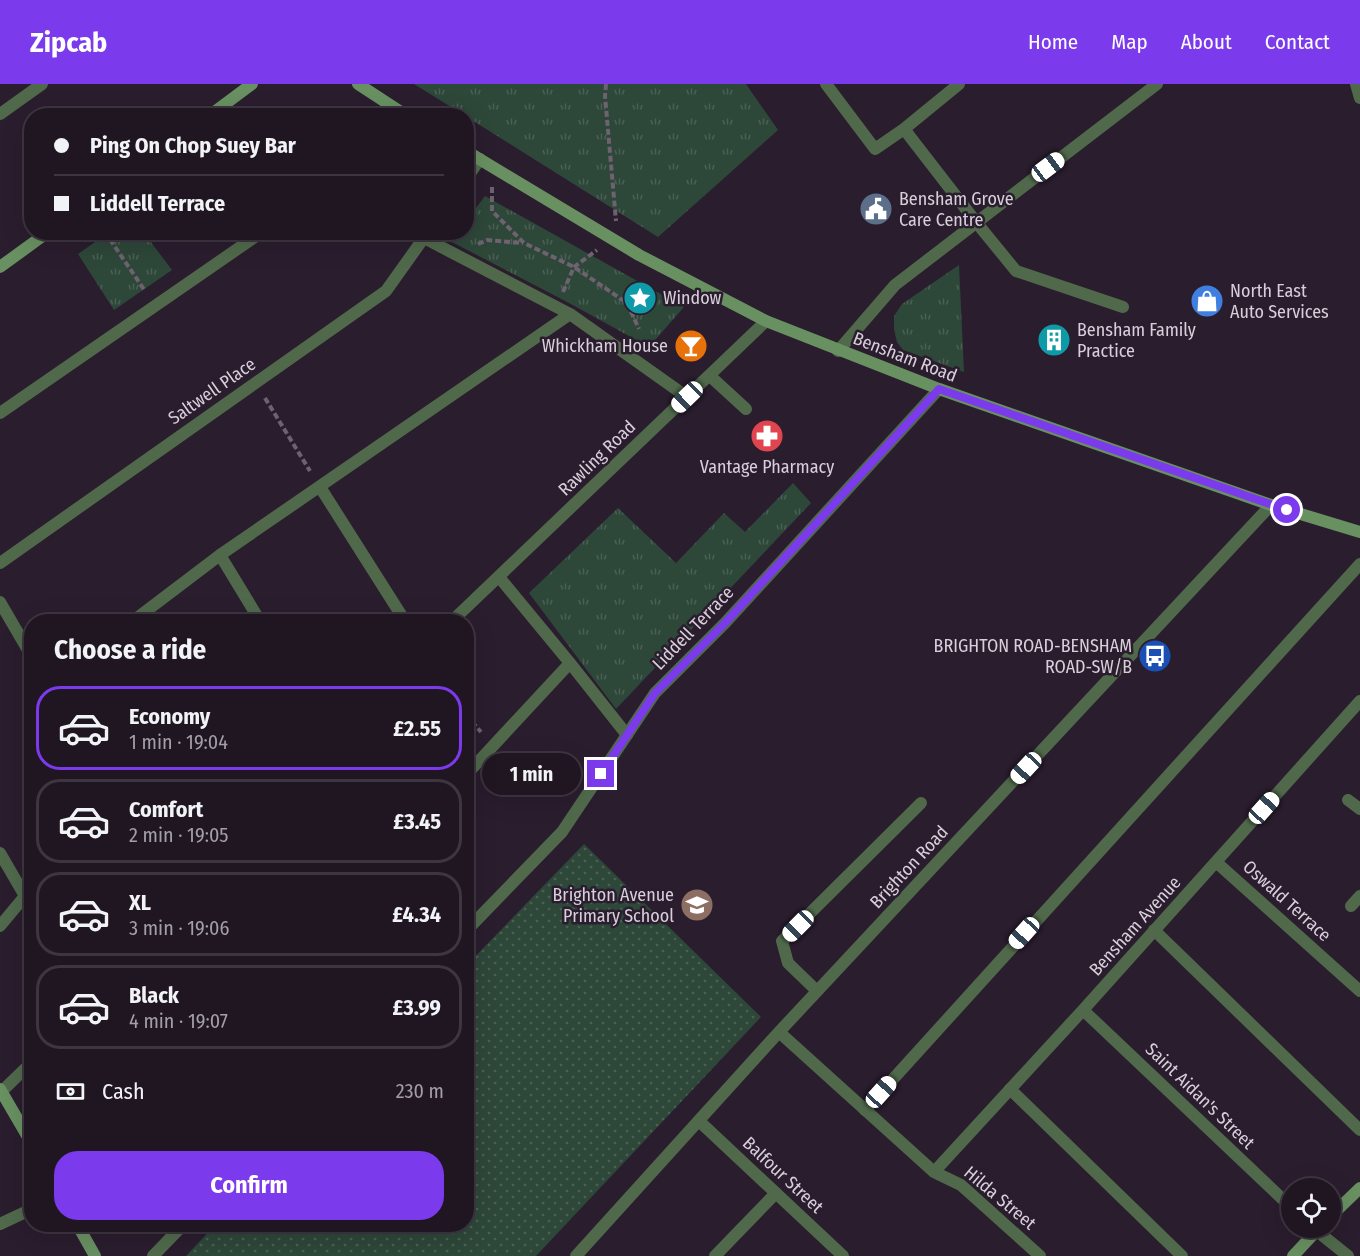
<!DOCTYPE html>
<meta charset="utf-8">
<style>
body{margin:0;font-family:"Fira Sans Condensed",sans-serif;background:#281f2a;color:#f1f3f6;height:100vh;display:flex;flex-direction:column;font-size:22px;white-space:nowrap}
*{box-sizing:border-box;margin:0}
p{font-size:20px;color:#a29fa5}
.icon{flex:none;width:33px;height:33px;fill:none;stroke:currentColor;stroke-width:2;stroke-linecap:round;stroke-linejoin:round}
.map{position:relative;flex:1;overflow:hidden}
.drawer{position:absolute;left:24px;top:530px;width:450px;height:618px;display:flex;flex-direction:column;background:#201622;border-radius:24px;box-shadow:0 6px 24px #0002,0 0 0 2px #3d3540}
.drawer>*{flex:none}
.hud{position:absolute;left:24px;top:24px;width:450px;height:132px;border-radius:24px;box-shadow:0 6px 24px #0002,0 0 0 2px #3d3540;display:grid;align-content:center;height:132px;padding:0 30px;background:#201622}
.buttons{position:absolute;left:1281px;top:1094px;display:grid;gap:12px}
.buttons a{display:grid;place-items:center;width:60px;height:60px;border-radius:50%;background:#201622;box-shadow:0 6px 24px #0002,0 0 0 2px #3d3540;font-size:30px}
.end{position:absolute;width:27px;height:27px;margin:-14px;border:8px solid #7c3aed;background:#fff;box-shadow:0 0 0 3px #fff}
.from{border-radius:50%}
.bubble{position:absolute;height:42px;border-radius:21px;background:#201622;box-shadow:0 6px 24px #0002,0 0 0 2px #3d3540;font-size:20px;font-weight:700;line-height:42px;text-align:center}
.car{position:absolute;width:18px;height:36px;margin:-18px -9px;border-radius:8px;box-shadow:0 0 4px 2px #0007;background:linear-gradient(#fff 24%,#345 0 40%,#fff 0 76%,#345 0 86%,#fff 0)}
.hud b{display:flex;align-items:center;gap:21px;height:57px;font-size:22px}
.hud b+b{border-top:2px solid #3d3540}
.hud i{width:15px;height:15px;background:#f1f3f6}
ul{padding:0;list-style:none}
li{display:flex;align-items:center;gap:18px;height:84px;margin:0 12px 9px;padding:0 18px;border:3px solid #3d3540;border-radius:24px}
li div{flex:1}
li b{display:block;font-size:22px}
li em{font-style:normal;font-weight:700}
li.current{border-color:#7c3aed}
li>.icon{width:54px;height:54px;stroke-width:1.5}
h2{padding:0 30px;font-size:27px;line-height:72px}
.pay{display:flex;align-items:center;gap:15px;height:66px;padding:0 30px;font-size:22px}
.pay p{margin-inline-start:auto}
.action{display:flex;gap:12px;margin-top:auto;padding:12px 30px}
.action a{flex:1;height:69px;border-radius:24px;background:#7c3aed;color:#fff;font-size:24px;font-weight:700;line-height:69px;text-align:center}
header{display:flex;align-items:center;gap:36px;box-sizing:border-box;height:84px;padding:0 30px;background:#7c3aed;color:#fff}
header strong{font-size:28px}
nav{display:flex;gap:33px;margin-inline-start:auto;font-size:21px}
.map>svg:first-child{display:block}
.grass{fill:url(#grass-tufts)}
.park{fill:url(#park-dots)}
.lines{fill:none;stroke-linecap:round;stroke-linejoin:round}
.path{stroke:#6e6271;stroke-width:4;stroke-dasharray:6 3;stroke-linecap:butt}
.lane{stroke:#50694b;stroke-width:12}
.street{stroke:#50694b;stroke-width:12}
.secondary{stroke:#689061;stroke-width:12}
.route{stroke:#7c3aed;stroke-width:8}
.labels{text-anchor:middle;stroke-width:5;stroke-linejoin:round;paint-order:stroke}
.poi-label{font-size:18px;fill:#d8cfdb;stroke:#2a1d2e;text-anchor:start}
.street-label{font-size:18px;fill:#d8cfdb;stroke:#2a1d2e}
</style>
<header>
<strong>Zipcab</strong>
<nav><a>Home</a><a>Map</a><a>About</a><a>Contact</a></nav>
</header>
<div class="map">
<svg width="1360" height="1172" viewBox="0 0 1360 1172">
<defs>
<pattern id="grass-tufts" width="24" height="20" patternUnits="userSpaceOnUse" patternTransform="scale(1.5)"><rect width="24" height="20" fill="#2d4739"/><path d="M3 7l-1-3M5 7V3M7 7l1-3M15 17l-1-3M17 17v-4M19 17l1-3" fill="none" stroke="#4b6055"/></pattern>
<pattern id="park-dots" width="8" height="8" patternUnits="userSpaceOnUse" patternTransform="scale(1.5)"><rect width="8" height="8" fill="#2d4739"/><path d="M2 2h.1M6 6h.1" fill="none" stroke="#4b6055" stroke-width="1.8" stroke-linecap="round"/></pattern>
</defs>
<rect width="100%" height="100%" fill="#2a1d2e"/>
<path class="grass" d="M414 0H746L778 46 658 153 467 33 466 32 464 31Z
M485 112 684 223 649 263 569 219 450 157 457 149 466 148 467 136Z
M108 149H144L172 186 114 226 78 170Z
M959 181 964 288 903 266 897 258 894 245V232L902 220Z
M793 399 811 419 616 625 529 509 618 424 676 479 724 429 745 448Z"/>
<path class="park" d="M584 760 761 933 536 1172H186L216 1140H466L467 881Z"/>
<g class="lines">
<path class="path" d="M606 0 605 12 616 137
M492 103V127L524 159 574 183 627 219 639 245
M105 148 145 207
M478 160 487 156 523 159
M563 208 574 183 597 166
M265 314 310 387
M466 631 481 648"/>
<path class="lane" d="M826 0 875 65 904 45 976 138 1016 187 1123 223
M0 30 42 0
M904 45 959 0
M424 154 570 230 687 313
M710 292 746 325
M0 329 262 148
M320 403 405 537
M220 471 570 230
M499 493 570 579 627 651
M466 691 570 579
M1348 716 1360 725
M0 769 25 812 0 842
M1351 822 1360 812
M1154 846 1360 1046
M817 907 788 879 782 857 921 719
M1010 1005 1182 1172
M865 1026 1360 480
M0 1140 32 1125
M715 1172 776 1109"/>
<path class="street" d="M1356 0 1360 14
M466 95 480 75
M838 267 895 201 1157 0
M0 479 386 207 428 148
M0 518 32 573
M133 537 220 471 260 537
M452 537 766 237
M1216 778 1360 907
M466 847 562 748 655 609 725 539 939 305
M1083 926 1292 1124
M779 948 934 1088 961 1101 1040 1172
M0 1009 32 978
M699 1037 843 1172
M934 1088 1083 926 1360 617
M1312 1143 1348 1172
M153 1172 184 1140
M576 1172 779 948 1271 421"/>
<path class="secondary" d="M358 0 407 32
M209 32 252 0
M466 67 639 171 766 237 939 305 1271 421 1360 448
M0 183 48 148
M0 1005 32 1060
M1330 1133 1360 1104
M77 1140 95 1172
M1293 1172 1320 1143"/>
</g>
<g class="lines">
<path class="route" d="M601 690 655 609 725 539 939 305 1287 426"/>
</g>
<defs>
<symbol id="civic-disc" viewBox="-11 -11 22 22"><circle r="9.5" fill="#5c6f8a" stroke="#2a1d2e"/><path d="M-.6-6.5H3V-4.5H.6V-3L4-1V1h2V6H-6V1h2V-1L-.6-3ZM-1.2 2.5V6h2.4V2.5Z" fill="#fff"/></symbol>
<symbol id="sight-disc" viewBox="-11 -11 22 22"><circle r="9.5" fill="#0f9aa8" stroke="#2a1d2e"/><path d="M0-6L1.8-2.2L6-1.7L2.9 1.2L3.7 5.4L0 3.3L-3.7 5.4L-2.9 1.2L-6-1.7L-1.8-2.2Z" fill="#fff"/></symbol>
<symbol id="shop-disc" viewBox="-11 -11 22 22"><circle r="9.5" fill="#3f7fe0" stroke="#2a1d2e"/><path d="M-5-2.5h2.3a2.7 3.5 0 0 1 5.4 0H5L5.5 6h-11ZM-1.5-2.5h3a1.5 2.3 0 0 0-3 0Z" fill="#fff"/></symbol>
<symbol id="building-disc" viewBox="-11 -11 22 22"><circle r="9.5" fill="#0f9aa8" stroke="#2a1d2e"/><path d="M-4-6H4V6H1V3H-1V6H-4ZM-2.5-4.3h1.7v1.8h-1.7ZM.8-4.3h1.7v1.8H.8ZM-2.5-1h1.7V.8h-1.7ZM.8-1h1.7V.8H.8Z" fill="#fff"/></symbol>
<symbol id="bar-disc" viewBox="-11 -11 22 22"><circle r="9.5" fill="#e8710a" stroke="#2a1d2e"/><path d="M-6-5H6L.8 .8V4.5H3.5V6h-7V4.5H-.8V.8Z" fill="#fff"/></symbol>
<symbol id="pharmacy-disc" viewBox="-11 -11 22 22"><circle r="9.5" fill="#e0444e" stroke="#2a1d2e"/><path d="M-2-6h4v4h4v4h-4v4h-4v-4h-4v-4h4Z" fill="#fff"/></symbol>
<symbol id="bus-disc" viewBox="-11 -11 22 22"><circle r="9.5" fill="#1a4fb4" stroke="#2a1d2e"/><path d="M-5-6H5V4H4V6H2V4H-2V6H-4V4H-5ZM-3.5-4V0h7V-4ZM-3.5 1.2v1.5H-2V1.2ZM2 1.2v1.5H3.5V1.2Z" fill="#fff"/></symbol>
<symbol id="school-disc" viewBox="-11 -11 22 22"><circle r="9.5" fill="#8d6e63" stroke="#2a1d2e"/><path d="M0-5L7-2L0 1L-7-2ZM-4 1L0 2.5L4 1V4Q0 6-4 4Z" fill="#fff"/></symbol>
</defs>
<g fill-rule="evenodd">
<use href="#civic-disc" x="857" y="106" width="38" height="38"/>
<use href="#sight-disc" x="621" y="195" width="38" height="38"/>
<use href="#shop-disc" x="1188" y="198" width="38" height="38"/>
<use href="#building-disc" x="1035" y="237" width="38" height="38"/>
<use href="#bar-disc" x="672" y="243" width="38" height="38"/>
<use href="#pharmacy-disc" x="748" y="333" width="38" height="38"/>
<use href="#bus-disc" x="1136" y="553" width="38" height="38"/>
<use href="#school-disc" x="678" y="802" width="38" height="38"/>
</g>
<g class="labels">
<g class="poi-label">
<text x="899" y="121">Bensham Grove<tspan x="899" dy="21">Care Centre</tspan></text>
<text x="1230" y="213">North East<tspan x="1230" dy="21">Auto Services</tspan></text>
<text x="663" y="220">Window</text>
<text x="1077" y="252">Bensham Family<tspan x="1077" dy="21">Practice</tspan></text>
<text x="668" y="268" text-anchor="end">Whickham House</text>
<text x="767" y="389" text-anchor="middle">Vantage Pharmacy</text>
<text x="1132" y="568" text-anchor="end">BRIGHTON ROAD-BENSHAM<tspan x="1132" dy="21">ROAD-SW/B</tspan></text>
<text x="674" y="817" text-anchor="end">Brighton Avenue<tspan x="674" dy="21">Primary School</tspan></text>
</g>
<g class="street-label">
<text transform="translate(905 273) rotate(21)" y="6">Bensham Road</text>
<text transform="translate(212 307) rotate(-35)" y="6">Saltwell Place</text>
<text transform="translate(597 374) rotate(-44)" y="6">Rawling Road</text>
<text transform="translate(693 544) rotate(-46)" y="6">Liddell Terrace</text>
<text transform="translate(909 783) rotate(-47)" y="6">Brighton Road</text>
<text transform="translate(1287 817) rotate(42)" y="6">Oswald Terrace</text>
<text transform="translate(1135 842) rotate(-48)" y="6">Bensham Avenue</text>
<text transform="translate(1200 1012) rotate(44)" y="6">Saint Aidan's Street</text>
<text transform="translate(783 1091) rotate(43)" y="6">Balfour Street</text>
<text transform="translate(1000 1114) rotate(40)" y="6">Hilda Street</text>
</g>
</g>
</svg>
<div class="buttons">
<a><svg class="icon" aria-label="locate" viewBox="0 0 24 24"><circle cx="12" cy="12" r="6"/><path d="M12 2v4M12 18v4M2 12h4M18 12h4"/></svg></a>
</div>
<i class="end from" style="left:1287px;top:426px"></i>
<i class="end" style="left:601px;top:690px"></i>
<div class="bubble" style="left:482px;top:669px;width:99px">1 min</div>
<i class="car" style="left:1048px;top:83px;rotate:53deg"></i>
<i class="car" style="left:687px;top:313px;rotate:226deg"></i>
<i class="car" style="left:1026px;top:684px;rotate:223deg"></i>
<i class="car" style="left:1264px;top:724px;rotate:42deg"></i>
<i class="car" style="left:798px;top:842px;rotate:225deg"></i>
<i class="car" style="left:1024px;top:849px;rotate:222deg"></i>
<i class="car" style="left:881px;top:1008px;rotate:42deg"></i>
<div class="hud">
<b><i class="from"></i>Ping On Chop Suey Bar</b>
<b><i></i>Liddell Terrace</b>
</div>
<section class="drawer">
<h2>Choose a ride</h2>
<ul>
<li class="current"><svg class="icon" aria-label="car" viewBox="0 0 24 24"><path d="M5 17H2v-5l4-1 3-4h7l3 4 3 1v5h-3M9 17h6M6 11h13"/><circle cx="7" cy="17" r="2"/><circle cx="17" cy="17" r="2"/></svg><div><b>Economy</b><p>1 min · 19:04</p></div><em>£2.55</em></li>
<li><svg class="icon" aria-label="car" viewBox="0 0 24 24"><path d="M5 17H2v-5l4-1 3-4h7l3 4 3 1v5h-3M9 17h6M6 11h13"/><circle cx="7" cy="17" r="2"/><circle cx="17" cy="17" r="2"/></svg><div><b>Comfort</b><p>2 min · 19:05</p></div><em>£3.45</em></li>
<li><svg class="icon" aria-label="car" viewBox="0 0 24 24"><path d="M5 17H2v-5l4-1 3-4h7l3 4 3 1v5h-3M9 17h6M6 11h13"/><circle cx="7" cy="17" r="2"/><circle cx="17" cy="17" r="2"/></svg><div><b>XL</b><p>3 min · 19:06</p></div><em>£4.34</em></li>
<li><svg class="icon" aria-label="car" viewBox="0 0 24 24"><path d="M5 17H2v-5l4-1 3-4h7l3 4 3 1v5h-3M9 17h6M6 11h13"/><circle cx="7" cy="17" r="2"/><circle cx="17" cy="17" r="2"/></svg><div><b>Black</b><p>4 min · 19:07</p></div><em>£3.99</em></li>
</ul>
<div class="pay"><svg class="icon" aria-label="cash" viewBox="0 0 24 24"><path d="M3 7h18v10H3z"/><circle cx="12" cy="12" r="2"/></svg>Cash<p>230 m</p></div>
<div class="action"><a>Confirm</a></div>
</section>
</div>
